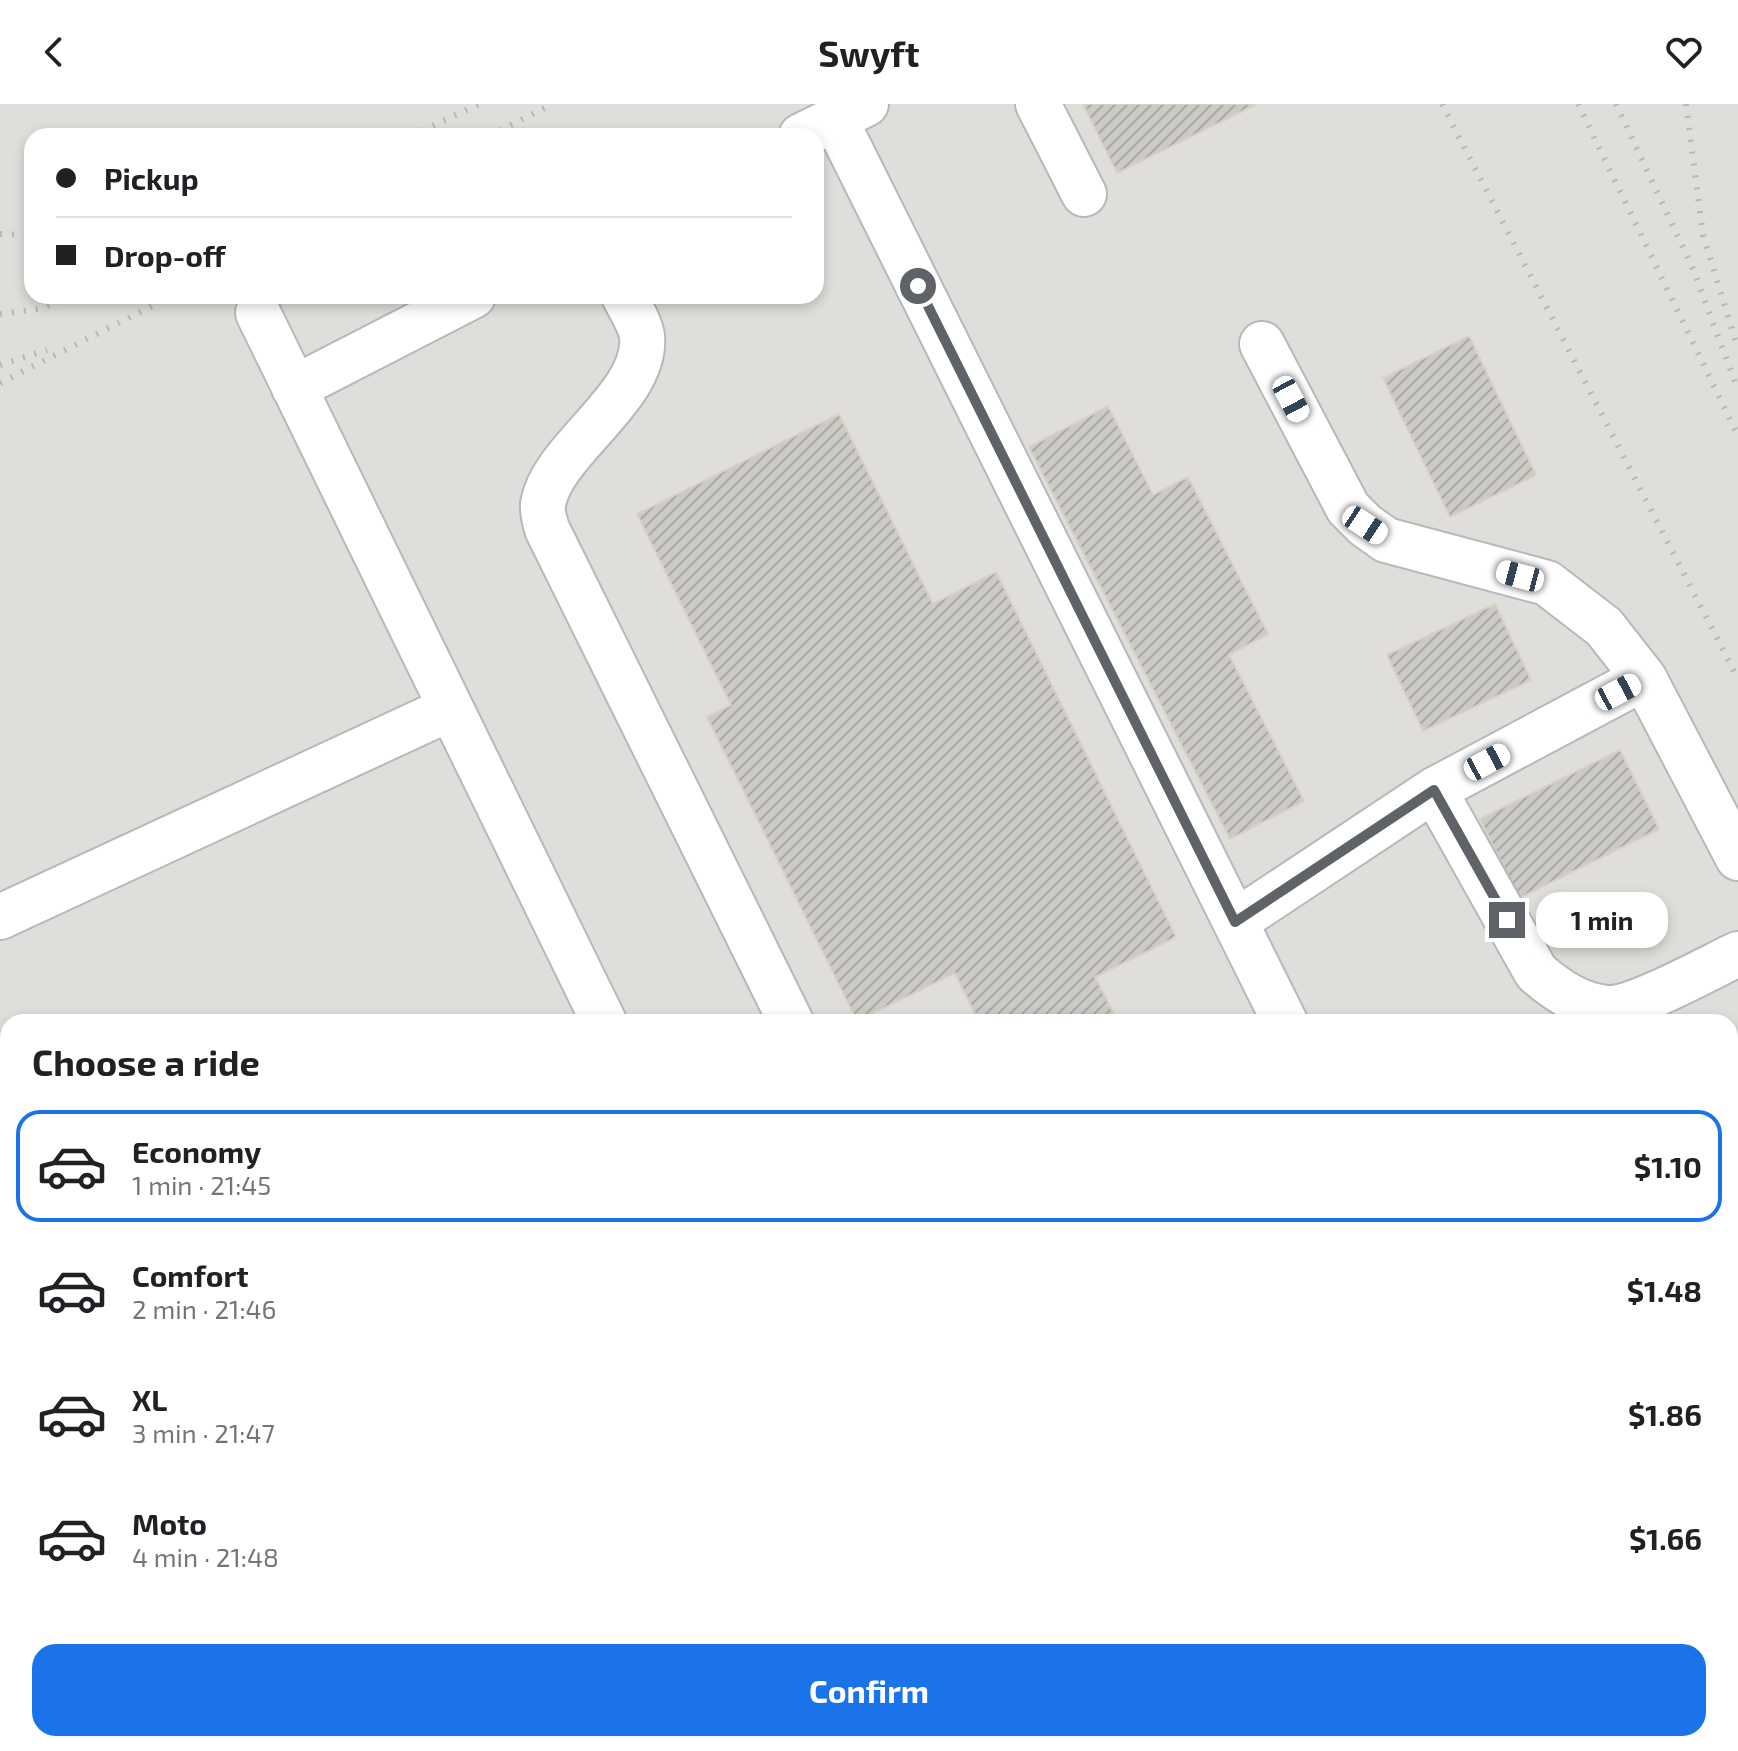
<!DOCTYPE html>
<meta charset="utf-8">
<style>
body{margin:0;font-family:"Exo 2",sans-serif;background:#f2f2f2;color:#202124;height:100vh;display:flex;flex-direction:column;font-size:30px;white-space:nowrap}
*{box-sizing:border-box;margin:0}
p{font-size:26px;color:#757577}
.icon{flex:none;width:44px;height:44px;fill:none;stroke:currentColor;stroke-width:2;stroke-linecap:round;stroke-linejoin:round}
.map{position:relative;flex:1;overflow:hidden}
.drawer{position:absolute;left:0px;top:910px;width:1738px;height:738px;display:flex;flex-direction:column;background:#fff;border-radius:24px 24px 0 0;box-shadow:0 4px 12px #0003}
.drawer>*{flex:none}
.hud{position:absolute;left:24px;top:24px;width:800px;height:176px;border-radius:24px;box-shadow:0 4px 12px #0003;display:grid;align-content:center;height:176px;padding:0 32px;background:#fff}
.end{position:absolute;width:36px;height:36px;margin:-18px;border:10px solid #5f6368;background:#fff;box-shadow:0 0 0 4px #fff}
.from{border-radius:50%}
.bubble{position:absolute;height:56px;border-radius:24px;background:#fff;box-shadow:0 4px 12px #0003;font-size:26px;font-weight:700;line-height:56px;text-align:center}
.car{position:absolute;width:24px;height:48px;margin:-24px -12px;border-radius:10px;box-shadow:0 0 6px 2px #0007;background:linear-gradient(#fff 24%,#345 0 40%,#fff 0 76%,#345 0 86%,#fff 0)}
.hud b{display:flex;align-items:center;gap:28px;height:76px;font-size:30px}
.hud b+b{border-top:2px solid #e0e0e0}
.hud i{width:20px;height:20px;background:#202124}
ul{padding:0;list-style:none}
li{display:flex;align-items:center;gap:24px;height:112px;margin:0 16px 12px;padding:0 16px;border:4px solid transparent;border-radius:24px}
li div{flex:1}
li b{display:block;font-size:30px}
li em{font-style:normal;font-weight:700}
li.on{border-color:#1a73e8}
li>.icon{width:72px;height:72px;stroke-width:1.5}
h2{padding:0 32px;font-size:36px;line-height:96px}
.button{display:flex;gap:16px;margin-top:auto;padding:16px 32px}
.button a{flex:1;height:92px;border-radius:24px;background:#1a73e8;color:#fff;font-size:32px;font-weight:700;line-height:92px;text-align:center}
header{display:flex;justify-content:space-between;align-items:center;height:104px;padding:0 32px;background:#fff;font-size:36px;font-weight:700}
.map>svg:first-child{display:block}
.industrial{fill:#e0deda;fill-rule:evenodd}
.building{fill:url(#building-hatch);stroke:#d6d1c6;stroke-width:2}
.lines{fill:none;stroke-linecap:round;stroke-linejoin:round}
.minor-casing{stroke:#b5b8bc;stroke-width:48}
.minor{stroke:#fff;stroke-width:44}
.rail{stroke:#b6b7b8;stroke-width:6;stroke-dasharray:2 10;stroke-linecap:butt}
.route{stroke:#5f6368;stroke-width:10}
</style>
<header><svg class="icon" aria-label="back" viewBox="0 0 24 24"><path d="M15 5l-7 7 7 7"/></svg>Swyft<svg class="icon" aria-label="heart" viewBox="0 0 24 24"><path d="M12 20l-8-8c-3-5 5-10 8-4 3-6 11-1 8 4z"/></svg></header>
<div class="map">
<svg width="1738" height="1647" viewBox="0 0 1738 1647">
<defs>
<pattern id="building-hatch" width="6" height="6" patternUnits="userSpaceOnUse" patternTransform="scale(2)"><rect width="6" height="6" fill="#cccac5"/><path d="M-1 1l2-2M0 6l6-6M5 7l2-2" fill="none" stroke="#a9a8a4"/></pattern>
</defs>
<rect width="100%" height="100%" fill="#f1efe8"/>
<path class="industrial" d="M0 0H1738V1647H0ZM32 32H816V192H32ZM8 918H1730V1640H8Z"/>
<path class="building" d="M1083 0H1257L1117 69Z
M1469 232 1536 371 1450 413 1383 274Z
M1108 302 1153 391 1188 373 1268 530 1229 551 1304 697 1230 735 1029 343Z
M839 310 933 500 996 468 1176 833 1095 873 1118 918H979L955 869 857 917 707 613 731 601 637 410Z
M1495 500 1531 576 1423 627 1387 551Z
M1620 646 1659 725 1519 794 1480 715Z
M1738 1255V1647H1323L1319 1640H1730V1259Z
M1738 1267V1647H1293L1290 1640H1730V1271Z"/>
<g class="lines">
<defs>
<path id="minor" d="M1038 0 1084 90
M835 15 1285 918
M801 32 866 0
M624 192C630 204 640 219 642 232 648 293 552 345 543 400 542 407 545 418 547 425L791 918
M258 209 604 918
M1262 240 1348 404 1365 421 1386 436 1547 479 1604 523 1644 574 1738 754
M294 284 473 192
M1434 686 1536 868C1555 885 1580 902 1607 904 1634 906 1710 863 1738 850
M0 813 449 605
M1235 818 1434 686 1644 574
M1730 1195 1738 1191
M857 1640 860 1647
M961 1640 965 1647
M1149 1640 1152 1647
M664 1647 678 1640"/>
</defs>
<use href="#minor" class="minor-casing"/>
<use href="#minor" class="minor"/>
<path class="rail" d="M1442 0 1738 575
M1578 0 1738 332
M1616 0 1693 165 1738 286
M1686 0 1703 131 1738 245
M411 32 479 0
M489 32 553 0
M0 130 32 131
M0 210 38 205 75 192
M0 261 47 246
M0 279 172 192"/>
</g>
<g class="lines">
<path class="route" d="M918 182 1235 818 1434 686 1507 816"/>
</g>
</svg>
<i class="end from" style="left:918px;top:182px"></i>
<i class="end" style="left:1507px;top:816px"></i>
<div class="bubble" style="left:1536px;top:788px;width:132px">1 min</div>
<i class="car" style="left:1291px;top:295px;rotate:152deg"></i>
<i class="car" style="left:1365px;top:421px;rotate:123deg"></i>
<i class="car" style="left:1520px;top:472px;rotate:285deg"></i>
<i class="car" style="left:1618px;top:588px;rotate:62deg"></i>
<i class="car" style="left:1487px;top:658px;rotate:62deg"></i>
<div class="hud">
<b><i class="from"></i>Pickup</b>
<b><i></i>Drop-off</b>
</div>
<section class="drawer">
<h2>Choose a ride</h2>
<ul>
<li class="on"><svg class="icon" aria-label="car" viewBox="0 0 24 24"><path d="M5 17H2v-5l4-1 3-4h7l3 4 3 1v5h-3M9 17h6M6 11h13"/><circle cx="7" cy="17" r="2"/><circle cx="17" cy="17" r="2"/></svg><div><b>Economy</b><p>1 min · 21:45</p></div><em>$1.10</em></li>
<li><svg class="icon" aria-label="car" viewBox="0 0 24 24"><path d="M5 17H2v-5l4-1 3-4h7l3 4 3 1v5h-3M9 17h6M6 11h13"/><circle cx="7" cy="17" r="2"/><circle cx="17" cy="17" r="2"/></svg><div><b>Comfort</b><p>2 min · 21:46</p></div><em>$1.48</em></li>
<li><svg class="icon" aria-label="car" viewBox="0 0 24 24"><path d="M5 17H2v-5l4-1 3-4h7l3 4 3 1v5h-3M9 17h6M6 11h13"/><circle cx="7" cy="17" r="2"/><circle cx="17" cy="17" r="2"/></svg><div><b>XL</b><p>3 min · 21:47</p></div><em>$1.86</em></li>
<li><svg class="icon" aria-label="car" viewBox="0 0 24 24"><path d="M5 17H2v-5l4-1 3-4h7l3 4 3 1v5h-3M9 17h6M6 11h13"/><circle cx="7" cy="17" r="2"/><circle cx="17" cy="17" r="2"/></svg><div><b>Moto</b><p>4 min · 21:48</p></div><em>$1.66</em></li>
</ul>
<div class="button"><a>Confirm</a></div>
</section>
</div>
